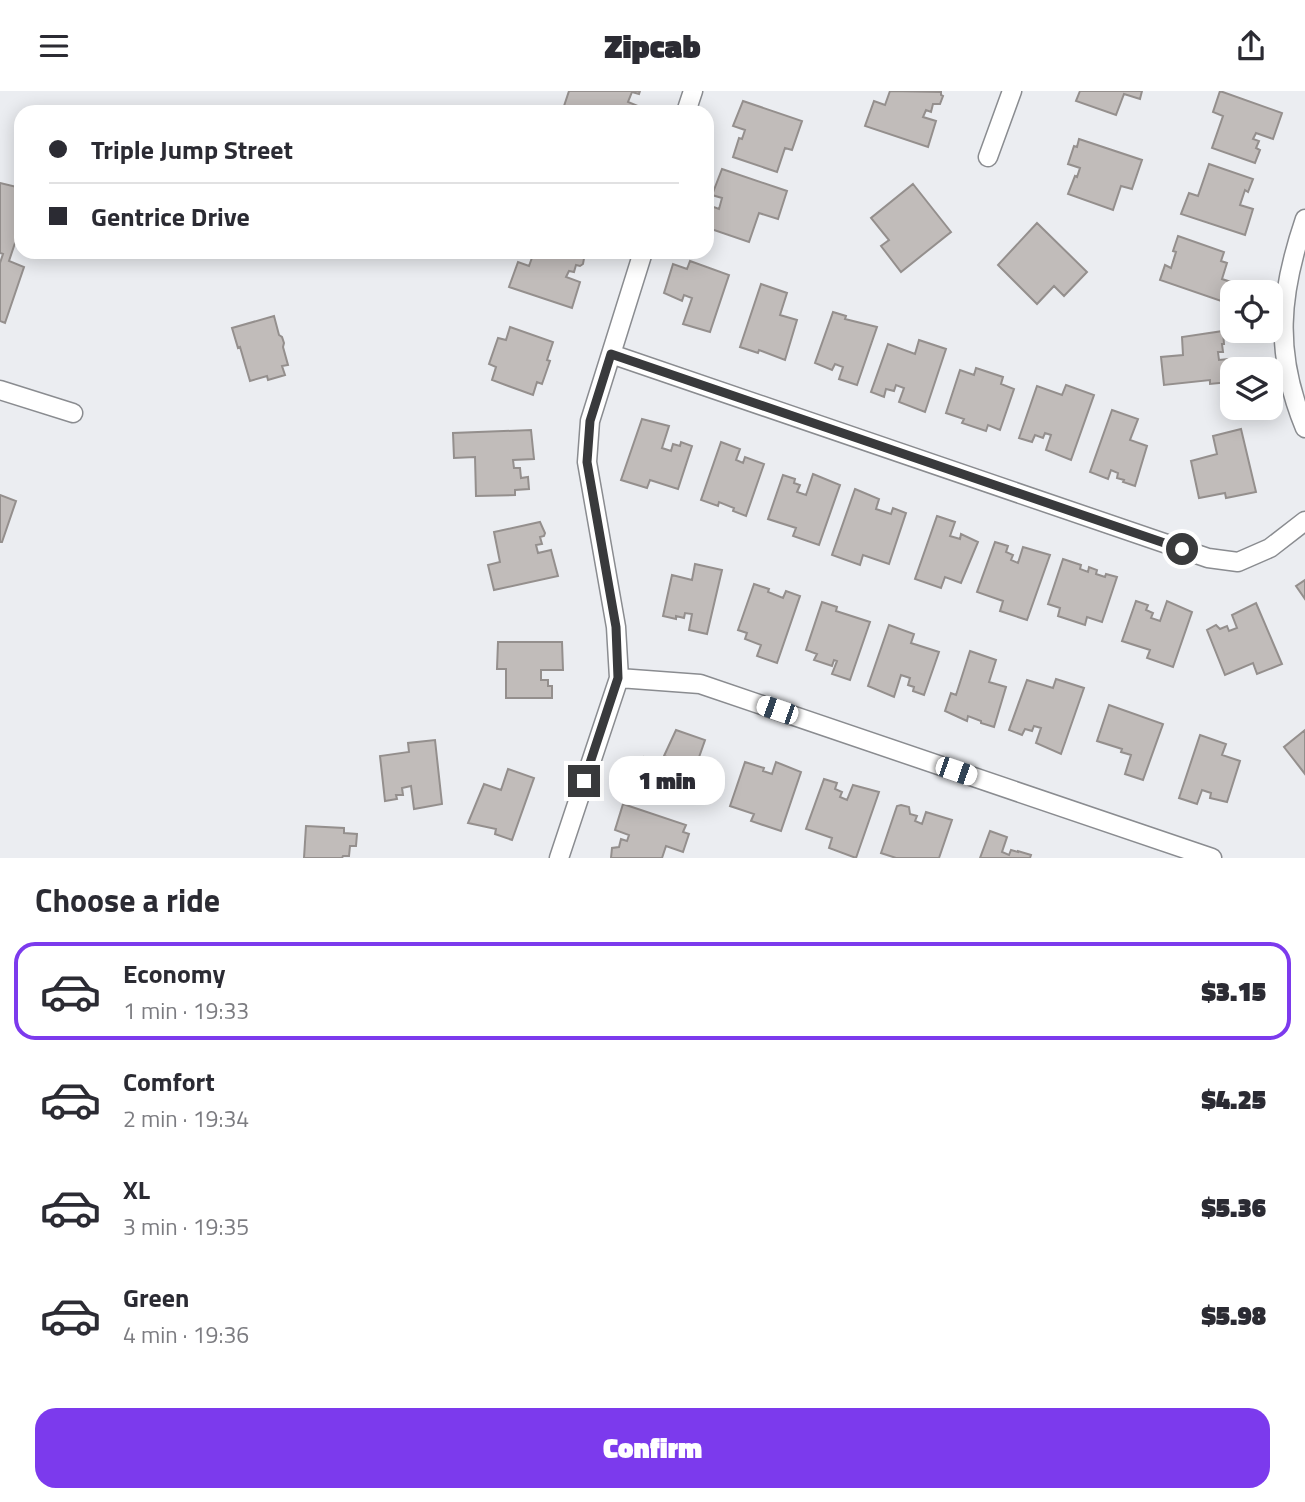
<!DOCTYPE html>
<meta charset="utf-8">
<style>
body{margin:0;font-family:"Titillium Web",sans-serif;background:#f7f7f7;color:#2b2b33;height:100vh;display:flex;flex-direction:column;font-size:26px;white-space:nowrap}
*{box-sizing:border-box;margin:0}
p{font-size:23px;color:#7c7c81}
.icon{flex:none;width:38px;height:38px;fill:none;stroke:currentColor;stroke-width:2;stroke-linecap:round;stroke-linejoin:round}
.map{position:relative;height:767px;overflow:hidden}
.side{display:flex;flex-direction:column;background:#fff;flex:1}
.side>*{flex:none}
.banner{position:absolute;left:14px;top:14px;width:700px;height:154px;border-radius:21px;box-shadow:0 4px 18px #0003;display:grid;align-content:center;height:154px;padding:0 35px;background:#fff}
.buttons{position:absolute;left:1220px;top:189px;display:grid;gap:14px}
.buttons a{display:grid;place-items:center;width:63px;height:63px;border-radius:14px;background:#fff;box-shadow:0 4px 18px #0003;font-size:35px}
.end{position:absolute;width:32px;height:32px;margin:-16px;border:9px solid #393a3c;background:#fff;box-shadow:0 0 0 4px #fff}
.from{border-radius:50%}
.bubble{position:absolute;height:49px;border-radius:21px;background:#fff;box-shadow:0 4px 18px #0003;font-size:23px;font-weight:800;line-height:49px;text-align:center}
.car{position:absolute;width:21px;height:42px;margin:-21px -10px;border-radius:9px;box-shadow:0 0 5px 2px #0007;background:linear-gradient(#fff 24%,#345 0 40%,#fff 0 76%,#345 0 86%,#fff 0)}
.banner b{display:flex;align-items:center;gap:24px;height:66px;font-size:26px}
.banner b+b{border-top:2px solid #e1e1e2}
.banner i{width:18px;height:18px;background:#2b2b33}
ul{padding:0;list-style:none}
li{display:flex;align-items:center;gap:21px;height:98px;margin:0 14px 10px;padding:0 21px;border:4px solid transparent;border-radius:21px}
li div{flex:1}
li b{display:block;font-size:26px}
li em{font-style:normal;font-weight:800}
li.active{border-color:#7c3aed}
li>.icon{width:63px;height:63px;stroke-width:1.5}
h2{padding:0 35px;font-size:32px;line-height:84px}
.cta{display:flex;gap:14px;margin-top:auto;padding:14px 35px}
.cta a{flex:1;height:80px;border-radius:21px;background:#7c3aed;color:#fff;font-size:28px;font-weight:800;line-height:80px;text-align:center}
header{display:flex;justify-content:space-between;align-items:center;height:91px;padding:0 35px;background:#fff;font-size:32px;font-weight:800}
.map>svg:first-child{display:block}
.building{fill:#c1bcba;stroke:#948f8d;stroke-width:2}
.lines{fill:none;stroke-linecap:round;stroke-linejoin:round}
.minor-casing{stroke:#8a8c90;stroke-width:21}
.minor{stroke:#fff;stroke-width:18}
.route{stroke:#393a3c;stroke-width:9}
</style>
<header><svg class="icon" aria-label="menu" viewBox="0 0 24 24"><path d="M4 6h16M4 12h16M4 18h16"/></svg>Zipcab<svg class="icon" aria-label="share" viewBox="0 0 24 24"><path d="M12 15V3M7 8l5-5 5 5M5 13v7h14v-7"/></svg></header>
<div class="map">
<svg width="1305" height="767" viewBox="0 0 1305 767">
<rect width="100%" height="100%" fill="#ebedf1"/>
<path class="building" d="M569 0H640L639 3 632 1 628 11 638 15 636 21H573L563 18Z
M890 0 941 1V4L943 5 940 13H933L931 21 926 19 923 26 936 30 928 56 865 35 874 10 885 14Z
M1080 0H1142L1140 8 1124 3 1116 24 1076 10Z
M1220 0 1282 22 1273 48 1256 42 1253 48 1259 50 1256 57 1260 59 1255 72 1212 57 1223 25 1213 21Z
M743 10 802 30 792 59 785 57 777 81 733 66 739 47 742 48 745 39 733 35Z
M1079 48 1142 69 1132 98 1121 95 1113 119 1068 103 1075 85 1077 86 1080 77 1068 73 1074 55 1077 56Z
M1209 73 1253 88 1248 101 1245 99 1240 114 1253 118 1245 144 1181 123 1189 102 1198 105Z
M722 78 787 100 778 128 759 122 749 151 708 137 707 135 712 124 709 123 711 115 719 118 722 107 712 104Z
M0 92 21 97V151L20 154 15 152 9 170 24 176 5 232 0 230V172L3 163 0 162Z
M913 93 951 141 901 181 881 155 889 149 871 127Z
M1037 132 1087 181 1064 205 1054 195 1037 213 998 174Z
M1178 145 1224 161 1221 170 1227 172 1222 188 1234 192 1227 212 1160 189 1165 174 1171 177 1176 161 1173 160Z
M534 161 585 162 583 173 580 175 576 174 574 181 569 180 566 186 580 191 572 217 509 196 518 171 529 175Z
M690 170 729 184 710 241 683 233 692 207 684 204 682 210 664 202 673 173 687 178Z
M761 193 787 202 780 224 797 229 785 269 759 259 758 262 740 256Z
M833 221 846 225 845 228 877 236 857 294 839 288 843 276 835 273 832 279 815 272Z
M274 225 279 244 282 246 284 252 283 256 288 274 282 275 285 284 268 289 267 285 250 290 240 256 238 257 232 237Z
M510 236 553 251 547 269 550 270 542 293 537 291 533 304 492 289 496 276 489 273 498 247 506 249Z
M1223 240 1224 253H1222L1223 261H1218L1219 269 1228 268 1229 291 1210 293V289L1164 294 1161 266 1183 264 1182 246Z
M919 249 946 258 925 321 899 311 904 297 896 294 894 300 886 298 884 306 871 301 888 253 915 263Z
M976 277 1003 286 1001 293 1014 298 1000 339 988 334 986 340 962 332 964 328 946 322 960 279 974 284Z
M1066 294 1094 304 1071 369 1046 359 1051 344 1045 342 1043 347 1035 344 1032 351 1019 347 1037 295 1062 304Z
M1112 319 1138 328 1130 349 1147 355 1135 395 1123 391 1124 389 1117 387 1118 382 1111 379 1108 388 1090 381Z
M642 328 669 335 662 357 671 360 673 353 680 355 681 351 692 355 678 398 650 389 647 397 621 389Z
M1241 338 1256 401 1226 407 1225 402 1199 407 1191 370 1217 363 1213 345Z
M531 339 534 368 513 369 514 377H520L521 387 528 386 529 398 515 399V404L476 405 475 366 454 367 453 342Z
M721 351 740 358 736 369 743 372 745 366 764 373 746 425 733 420 734 417 719 411 718 415 701 409Z
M813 383 840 394 819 454 793 445 796 437 768 428 783 384 795 388 794 392 800 394 797 401 806 404Z
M855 398 879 408 876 418 891 423 893 417 906 422 889 473 863 464 860 474 832 464Z
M0 404 16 410 2 451H0Z
M937 425 955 431 950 445 960 448 961 443 978 451 961 492 945 486 941 497 915 488Z
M540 431 545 442 544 445 540 446 542 453 536 454 538 462 551 459 558 485 494 499 488 474 500 471 494 441Z
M995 451 1008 455 1006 461 1013 464 1011 469 1018 472 1023 456 1050 464 1027 529 1000 520 1003 510 977 501Z
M1063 468 1081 474 1080 478 1088 481 1089 476 1097 479 1096 483 1105 486 1106 483 1117 486 1102 531 1087 526 1085 534 1058 525 1060 517 1048 513Z
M695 473 722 479 707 543 689 539 692 523 685 522 684 527 676 525V528L663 525 672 484 692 489Z
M1305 489V508L1296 495Z
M754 493 769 498 768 501 783 507 786 500 800 505 777 572 757 565 761 554 745 548 747 542 738 539Z
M1136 510 1148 514 1146 519 1153 522 1151 527 1160 530 1167 510 1192 521 1173 576 1147 567 1150 559 1122 550Z
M822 511 837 516 836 520 870 531 850 589 832 583 837 570 834 569 832 575 814 569 817 563 806 559Z
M1256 512 1282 573 1257 583 1253 572 1225 584 1207 539 1216 534 1220 538 1227 535 1229 540 1237 537 1232 524Z
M889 534 914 543 911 552 939 561 924 604 913 600 914 596 908 594 910 587 901 584 894 606 868 595Z
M498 551H562L563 579H541V589H548V595H552V607H506V578H497Z
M970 560 996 569 989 591 1006 596 994 636 981 632V630L968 625 967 630 945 620 951 602 956 604Z
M1056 588 1084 597 1061 663 1036 652 1041 637 1034 635 1032 640 1025 638 1022 644 1009 639 1027 589 1053 597Z
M1109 614 1163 633 1143 689 1125 683 1131 664 1121 661 1122 658 1097 650Z
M676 639 705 649 697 672 705 674 695 705 637 685 644 666 665 673 667 666 664 665Z
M1305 639V683L1284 656Z
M1200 644 1226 653 1222 664 1240 670 1227 711 1210 707 1211 702 1202 699 1197 713 1179 707Z
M435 649 442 713 414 718 411 695 402 697 403 704H396L397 708 385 710 380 665 409 661 408 652Z
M745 671 764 677 763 680 772 683 776 671 801 681 781 740 751 730 754 723 730 715Z
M508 678 534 687 512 749 495 743 496 738 468 732 484 693 501 699Z
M824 688 837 692 835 698 842 701 840 706 847 709 853 694 879 701 856 767 829 757 832 747 806 738Z
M623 713 686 734 683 741 689 743 683 761 666 755 662 767H611L612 757 619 756 621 748 627 750 629 744 615 739Z
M901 714 909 716 910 723 917 725 915 730 922 733 926 721 952 729 939 767H896L881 762 897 715Z
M306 735 344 737V742L357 743 356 755H350L349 765H343L342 767H304Z
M990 740 1007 746 1002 761 1009 764 1011 759 1018 761V760L1031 764 1030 767H980Z"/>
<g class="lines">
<defs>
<path id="minor" d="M686 21 693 0
M988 66 1012 0
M1305 128C1279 204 1274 262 1305 337
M611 263 1208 467 1238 471 1270 457 1305 430
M0 299 73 322
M619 587 700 593 1212 767
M559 767 619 587 616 536 587 371 590 330 643 161"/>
</defs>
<use href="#minor" class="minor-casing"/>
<use href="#minor" class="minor"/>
</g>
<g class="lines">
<path class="route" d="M584 690 618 587 616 536 587 371 590 330 611 263 1182 458"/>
</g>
</svg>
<div class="buttons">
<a><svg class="icon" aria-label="locate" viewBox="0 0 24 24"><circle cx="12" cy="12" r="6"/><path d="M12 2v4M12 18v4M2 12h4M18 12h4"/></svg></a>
<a><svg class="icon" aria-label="layers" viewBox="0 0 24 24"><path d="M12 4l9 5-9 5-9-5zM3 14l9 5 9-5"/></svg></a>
</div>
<i class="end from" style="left:1182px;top:458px"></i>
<i class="end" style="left:584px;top:690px"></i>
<div class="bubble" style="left:609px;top:665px;width:116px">1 min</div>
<i class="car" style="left:777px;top:619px;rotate:289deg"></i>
<i class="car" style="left:956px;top:680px;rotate:109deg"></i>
<div class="banner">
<b><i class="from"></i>Triple Jump Street</b>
<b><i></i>Gentrice Drive</b>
</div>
</div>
<section class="side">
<h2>Choose a ride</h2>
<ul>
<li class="active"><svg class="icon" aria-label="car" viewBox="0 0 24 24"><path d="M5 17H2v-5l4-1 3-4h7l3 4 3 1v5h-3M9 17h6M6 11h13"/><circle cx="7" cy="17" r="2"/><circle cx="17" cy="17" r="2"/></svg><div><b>Economy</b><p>1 min · 19:33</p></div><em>$3.15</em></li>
<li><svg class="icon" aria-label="car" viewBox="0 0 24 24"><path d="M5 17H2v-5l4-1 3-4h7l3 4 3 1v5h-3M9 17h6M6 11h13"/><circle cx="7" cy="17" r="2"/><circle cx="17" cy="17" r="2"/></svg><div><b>Comfort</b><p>2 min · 19:34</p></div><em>$4.25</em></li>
<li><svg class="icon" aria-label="car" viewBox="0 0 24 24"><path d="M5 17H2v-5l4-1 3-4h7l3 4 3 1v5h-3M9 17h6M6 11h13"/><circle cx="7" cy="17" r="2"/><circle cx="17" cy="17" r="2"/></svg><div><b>XL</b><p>3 min · 19:35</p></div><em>$5.36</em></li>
<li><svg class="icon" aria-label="car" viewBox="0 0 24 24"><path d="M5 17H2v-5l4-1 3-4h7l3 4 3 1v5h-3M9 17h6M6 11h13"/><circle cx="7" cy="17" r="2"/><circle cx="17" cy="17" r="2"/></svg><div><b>Green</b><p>4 min · 19:36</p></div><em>$5.98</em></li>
</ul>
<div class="cta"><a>Confirm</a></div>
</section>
